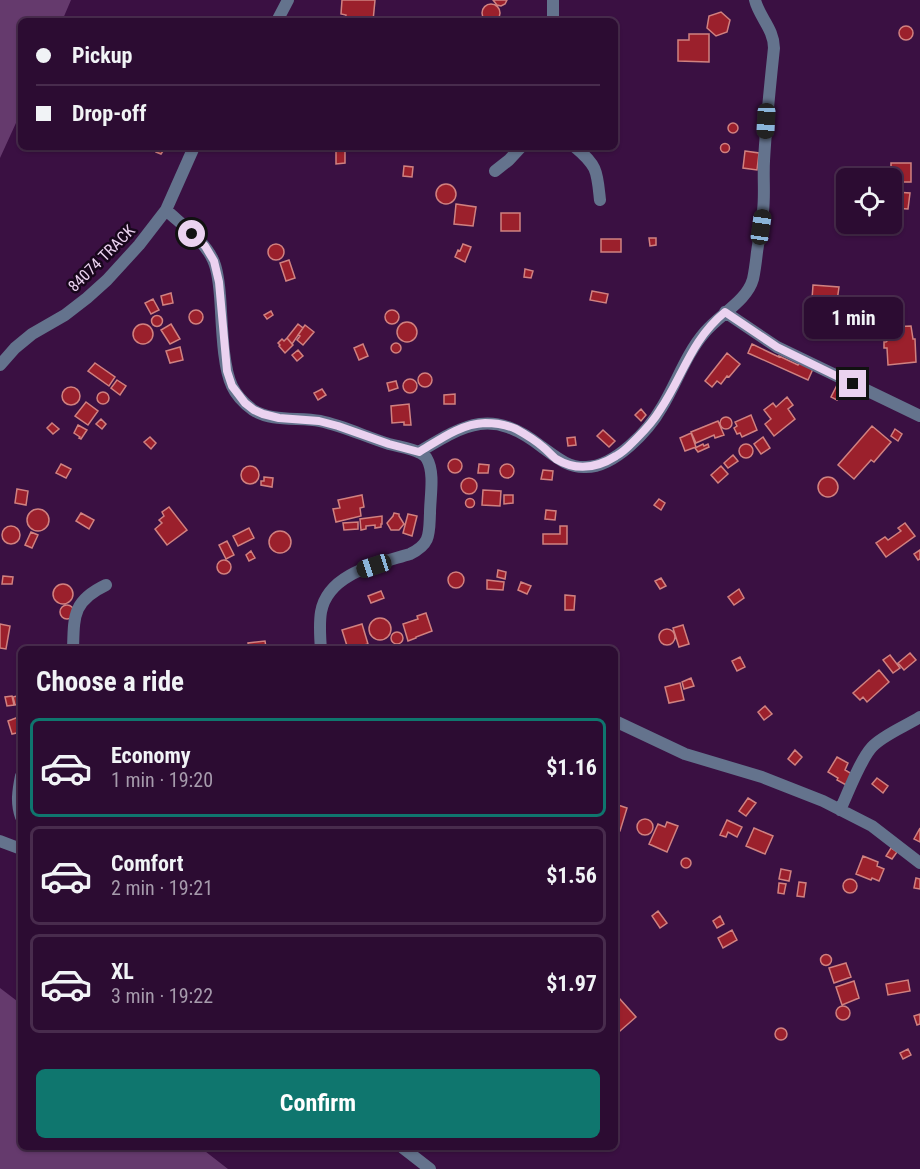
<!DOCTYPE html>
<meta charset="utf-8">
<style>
body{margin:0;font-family:"Roboto Condensed",sans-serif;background:#381a3e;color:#f1f3f6;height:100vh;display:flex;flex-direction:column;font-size:22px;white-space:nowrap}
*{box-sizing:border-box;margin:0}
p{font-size:20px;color:#a69bac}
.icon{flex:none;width:33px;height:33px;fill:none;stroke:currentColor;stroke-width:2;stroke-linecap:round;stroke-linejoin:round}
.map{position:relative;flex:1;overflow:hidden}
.sheet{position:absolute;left:18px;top:646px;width:600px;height:504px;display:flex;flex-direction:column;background:#2c0c32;border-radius:9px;box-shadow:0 2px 4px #0004,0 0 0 2px #482c4d}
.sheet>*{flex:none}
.banner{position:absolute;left:18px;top:18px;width:600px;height:132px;border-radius:9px;box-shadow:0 2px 4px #0004,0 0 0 2px #482c4d;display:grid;align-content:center;height:132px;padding:0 18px;background:#2c0c32}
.fabs{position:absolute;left:836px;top:168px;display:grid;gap:12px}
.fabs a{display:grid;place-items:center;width:66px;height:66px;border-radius:9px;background:#2c0c32;box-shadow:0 2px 4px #0004,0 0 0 2px #482c4d;font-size:30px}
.end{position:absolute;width:27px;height:27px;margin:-14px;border:8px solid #ebd2f0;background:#111;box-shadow:0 0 0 3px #111}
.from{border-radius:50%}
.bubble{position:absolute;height:42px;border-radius:9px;background:#2c0c32;box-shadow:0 2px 4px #0004,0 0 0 2px #482c4d;font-size:20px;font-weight:700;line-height:42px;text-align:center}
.car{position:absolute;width:18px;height:36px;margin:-18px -9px;border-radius:8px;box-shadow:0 0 4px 2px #0007;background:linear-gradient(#222 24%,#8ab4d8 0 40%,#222 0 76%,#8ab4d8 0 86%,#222 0)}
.banner b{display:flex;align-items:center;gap:21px;height:57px;font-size:22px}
.banner b+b{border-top:2px solid #482c4d}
.banner i{width:15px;height:15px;background:#f1f3f6}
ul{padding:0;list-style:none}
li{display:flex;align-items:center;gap:18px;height:99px;margin:0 12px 9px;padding:0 6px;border:3px solid #482c4d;border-radius:9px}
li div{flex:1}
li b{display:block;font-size:22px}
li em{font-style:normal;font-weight:700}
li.on{border-color:#0f766e}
li>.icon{width:54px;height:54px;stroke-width:1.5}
h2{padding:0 18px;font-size:27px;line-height:72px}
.action{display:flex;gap:12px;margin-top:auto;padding:12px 18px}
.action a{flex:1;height:69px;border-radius:9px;background:#0f766e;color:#fff;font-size:24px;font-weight:700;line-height:69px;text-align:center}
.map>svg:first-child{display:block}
.green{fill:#653a6d}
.building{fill:#9b202c;stroke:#d08180;stroke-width:1.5}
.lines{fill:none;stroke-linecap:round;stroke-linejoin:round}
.street{stroke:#64738d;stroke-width:12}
.route{stroke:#ebd2f0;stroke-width:8}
.labels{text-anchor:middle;stroke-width:5;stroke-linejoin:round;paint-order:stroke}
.street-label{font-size:16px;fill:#ebd2f0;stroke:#18071c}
</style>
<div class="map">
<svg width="920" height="1169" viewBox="0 0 920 1169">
<rect width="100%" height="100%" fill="#3a1042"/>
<path class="green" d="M0 0H71L62 21H21V112L0 158Z
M0 988 21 1004V1148H201L228 1169H0Z"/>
<path class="building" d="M342 0H375L373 21H345L346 15 341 14Z
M493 0H507L505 4 501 6 497 5Z
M482 13a9 9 0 1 1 18 0a9 9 0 1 1-18 0Z
M721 12 730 20 727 32 716 36 707 28 709 16Z
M899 33a7 7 0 1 1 14 0a7 7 0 1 1-14 0Z
M689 34H709V62L678 61V40H689Z
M728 128a5 5 0 1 1 10 0a5 5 0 1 1-10 0Z
M720.5 148a4.5 4.5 0 1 1 9 0a4.5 4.5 0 1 1-9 0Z
M158 147 165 148 161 154 156 152Z
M336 147H345V163L336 164Z
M745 151 759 153 757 170 743 168Z
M891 163H911V182H891Z
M404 166 413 167 412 177 403 176Z
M436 194a10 10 0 1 1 20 0a10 10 0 1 1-20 0Z
M895 192 910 193 908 209 893 208Z
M456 204 476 207 473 226 454 224Z
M501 213H520V231H501Z
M649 238H656V245L650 246Z
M601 239H621V252H601Z
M268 252a8 8 0 1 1 16 0a8 8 0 1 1-16 0Z
M463 244 471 247 465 262 455 257 458 250 460 251Z
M289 260 295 278 286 281 280 263Z
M525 269 533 271 531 278 524 277Z
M813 285 839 287 837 301 812 299Z
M592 291 608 294 606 303 590 300Z
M171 293 173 303 163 305 161 296Z
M153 299 159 310 151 314 145 303Z
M189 317a7 7 0 1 1 14 0a7 7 0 1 1-14 0Z
M385 317a7 7 0 1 1 14 0a7 7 0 1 1-14 0Z
M271 311 273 315 267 319 264 315Z
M151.5 321a5.5 5.5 0 1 1 11 0a5.5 5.5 0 1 1-11 0Z
M397 332a10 10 0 1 1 20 0a10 10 0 1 1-20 0Z
M133 334a10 10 0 1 1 20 0a10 10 0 1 1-20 0Z
M171 324 180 339 170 344 161 330Z
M298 324 303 328 292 344 287 338Z
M305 325 314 332 303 345 297 340 300 336 298 335Z
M911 326 913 339H915L916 362 888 365 887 348H884V342H886L888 340 887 331H889V327Z
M287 338 293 345 285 353 279 346 280 345 278 343 282 339 284 341Z
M391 348a5 5 0 1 1 10 0a5 5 0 1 1-10 0Z
M363 344 368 356 359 360 354 348Z
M752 344 779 357V356L798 365 799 363 813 369 808 380 748 353Z
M180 347 183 360 170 363 166 351Z
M298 350 303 356 297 361 292 355Z
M727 353 740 364 729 377 727 376 721 384 717 381 712 387 705 381Z
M95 363 115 377 109 386 88 371Z
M418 380a7 7 0 1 1 14 0a7 7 0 1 1-14 0Z
M403 386a7 7 0 1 1 14 0a7 7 0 1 1-14 0Z
M117 380 126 386 120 395 111 388Z
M396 381 398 388 389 391 387 383Z
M838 383 844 387 837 400 831 397Z
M62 396a9 9 0 1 1 18 0a9 9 0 1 1-18 0Z
M322 389 326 395 318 400 314 393Z
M97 398a6 6 0 1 1 12 0a6 6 0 1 1-12 0Z
M455 394V404H444V395Z
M787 397 793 405 788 409 795 419 774 436 765 424 771 419 764 410 773 403 776 407Z
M86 402 98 411 88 425 75 416Z
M409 404 411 425H404V422L392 423 391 406Z
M641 409 646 415 641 421 635 415Z
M751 415 757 430 742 437 740 433 737 434 734 428 737 426 735 422Z
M720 423a6 6 0 1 1 12 0a6 6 0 1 1-12 0Z
M101 419 106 424 102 429 96 424Z
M718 421 724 435 715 438 714 435 696 443 691 432Z
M52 423 59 429 53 434 47 428Z
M78 425 87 430 81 439 79 438 80 437 74 433Z
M872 426 891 442 874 462 871 460 854 479 838 465Z
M895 429 902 434 898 441 891 436Z
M603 430 615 441 609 447 597 436Z
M691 433 696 447 685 451 680 438Z
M150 437 156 443 151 449 144 442Z
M575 437 576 445 568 446 567 438Z
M763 437 770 448 761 454 754 444Z
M703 444 704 446 708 444 709 447 698 452 695 448Z
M739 451a7 7 0 1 1 14 0a7 7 0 1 1-14 0Z
M733 455 738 461 728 468 724 463Z
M448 466a7 7 0 1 1 14 0a7 7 0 1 1-14 0Z
M500 471a7 7 0 1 1 14 0a7 7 0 1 1-14 0Z
M61 464 71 469 66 478 56 473Z
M479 464 489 465 488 473H478Z
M241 475a9 9 0 1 1 18 0a9 9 0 1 1-18 0Z
M721 466 728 474 718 483 711 475Z
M543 470 553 471 552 480 541 479Z
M818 487a10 10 0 1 1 20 0a10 10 0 1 1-20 0Z
M264 477 273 478 272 487 261 485V481H264Z
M461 486a8 8 0 1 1 16 0a8 8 0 1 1-16 0Z
M17 489 28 491 26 505 15 503Z
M483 490 501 491 500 506 482 505Z
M362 495 364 507 360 508 361 516 336 522 333 509 340 508 338 500Z
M504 495H513V503L504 504Z
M465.5 503a4.5 4.5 0 1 1 9 0a4.5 4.5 0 1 1-9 0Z
M659 499 665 503 661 510 654 505Z
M169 507 187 530 167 545 155 529 162 523 159 520 164 516 162 512Z
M27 520a11 11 0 1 1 22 0a11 11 0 1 1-22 0Z
M546 510 556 511 555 520 545 519Z
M81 513 94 520 89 529 76 521Z
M394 513 399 514V516L404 524 399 530H391L387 523 393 516Z
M408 514 417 516 412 536 403 533Z
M382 516V524H381V527L375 528V525L366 526V529L361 530 360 519Z
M358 522V529L344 530 343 523Z
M905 523 915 536 886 557 876 543 885 537 888 540 901 531 898 528Z
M2 535a9 9 0 1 1 18 0a9 9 0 1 1-18 0Z
M560 526H567V544H543V534H560Z
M249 528 254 538 238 546 233 536Z
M269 542a11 11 0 1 1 22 0a11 11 0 1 1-22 0Z
M31 532 38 535 32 548 25 545Z
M227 541 234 555 226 559 219 545Z
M920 550V559L918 560 914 554Z
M251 551 255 558 249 561 246 555Z
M217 567a7 7 0 1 1 14 0a7 7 0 1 1-14 0Z
M498 570 506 572 505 579 497 577Z
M448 580a8 8 0 1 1 16 0a8 8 0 1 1-16 0Z
M3 576 13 577 12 584H2Z
M661 578 666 586 660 589 655 581Z
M487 580 504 582 503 590 487 589Z
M521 582 531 586 527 594 518 590Z
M53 594a10 10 0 1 1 20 0a10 10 0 1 1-20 0Z
M739 589 744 598 734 605 728 597Z
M381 591 384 598 371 603 368 596Z
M565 595 575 596 574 610H565Z
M60 612a7 7 0 1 1 14 0a7 7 0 1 1-14 0Z
M426 613 432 631 416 637V638L408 641 403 624 418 619 417 616Z
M369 629a11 11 0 1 1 22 0a11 11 0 1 1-22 0Z
M0 624 10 626 6 649 0 648Z
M362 624 368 644 348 649 342 630Z
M683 625 689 644 679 647 673 628Z
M659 637a8 8 0 1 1 16 0a8 8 0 1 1-16 0Z
M391 638a6 6 0 1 1 12 0a6 6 0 1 1-12 0Z
M265 641 266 647H271L272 650H249L248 643Z
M485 645 496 646 495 650H485Z
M910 653 916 660 904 670 898 663Z
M890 655 900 668 893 673 883 660Z
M740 657 745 667 737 671 732 661Z
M879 670 889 682 867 702 863 697 860 700 853 693Z
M691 678 694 686 684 689 682 682Z
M680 683 684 700 669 703 665 687Z
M21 695V704L15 705 13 697Z
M12 696 14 705 7 706 5 697Z
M765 706 772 714 764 720 758 712Z
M21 716V733V732L12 734 8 721Z
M795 750 802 757 795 765 788 759Z
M837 757 848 763 845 770 852 774 846 785 837 780 838 778 828 772Z
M877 778 888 786 883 793 872 784Z
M748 798 756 803 746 816 739 811Z
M615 804 627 808 620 831 615 830Z
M637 827a8 8 0 1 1 16 0a8 8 0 1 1-16 0Z
M727 820 742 827 737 837 728 832 726 837 720 835Z
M667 822 678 826 667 852 649 844 658 824 665 827Z
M754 828 773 836 765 854 746 846Z
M920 828V842L914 839Z
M891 848 897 852 892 859 886 856Z
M863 856 878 862 877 866 884 869 879 881 872 878 871 880 856 874Z
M681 863a5 5 0 1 1 10 0a5 5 0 1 1-10 0Z
M781 869 791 871 789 881 779 879Z
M916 878 920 879V889L914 888Z
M843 886a7 7 0 1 1 14 0a7 7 0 1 1-14 0Z
M799 882 806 883 804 897 797 896Z
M779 883 786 884 784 894 778 893Z
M658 911 667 923 660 928 652 916Z
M720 916 724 924 717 928 713 921Z
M732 930 737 940 723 948 718 938Z
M820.5 960a5.5 5.5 0 1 1 11 0a5.5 5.5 0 1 1-11 0Z
M846 963 851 977 834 983 829 968Z
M908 980 910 991 888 995 886 984Z
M854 981 859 998 842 1005 836 987Z
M619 998 636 1017 620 1031 615 1025V1002Z
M836 1013a7 7 0 1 1 14 0a7 7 0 1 1-14 0Z
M920 1014V1024L917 1025 914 1016Z
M775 1034a6 6 0 1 1 12 0a6 6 0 1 1-12 0Z
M908 1049 911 1055 903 1059 900 1053Z"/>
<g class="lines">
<path class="street" d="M277 21 288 0
M553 21V0
M575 147C598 166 597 172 600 200
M495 171 509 160 521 147
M166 210C181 224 205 241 213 260 218 270 219 284 220 296 222 320 222 365 232 386 236 395 245 404 253 410 272 422 299 417 320 421 344 426 366 437 389 444 400 447 411 448 420 453 424 455 425 455 427 459 435 473 430 497 430 513 429 534 431 544 410 554 378 564 328 573 321 612 319 624 320 637 321 650
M725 312 777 347 920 416
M0 365 15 348 32 334 65 315 87 298 107 280 139 245 166 210 194 147
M419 452C467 423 492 408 542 447 556 457 568 468 586 467 615 467 649 430 662 407 677 382 686 354 705 332 720 314 747 301 753 279 755 270 756 261 757 252 759 238 762 225 763 211 765 195 763 178 764 161 766 123 770 86 774 48 774 29 759 17 755 0
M73 650C74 617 72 601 106 585
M615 721 685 754 762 777 823 801 872 826 920 863
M21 776C18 791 16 803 21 817
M840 810C848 793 860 760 872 747 883 735 906 726 920 717
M0 841 21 849
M403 1148 430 1169"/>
</g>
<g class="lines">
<path class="route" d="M192 234 205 246 214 261 219 282 227 371 232 386 245 403 254 410 263 414 279 418 319 421 338 426 389 444 419 452C439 440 460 424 485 423 495 423 507 425 516 429 525 434 535 440 543 447 547 450 551 455 556 459 576 471 597 468 616 456 624 452 630 445 637 438 645 430 654 420 660 410 683 376 691 340 725 312L777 347 853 384"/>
</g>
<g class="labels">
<g class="street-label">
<text transform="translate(101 258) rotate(-45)" y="6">84074 TRACK</text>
</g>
</g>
</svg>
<div class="fabs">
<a><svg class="icon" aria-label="locate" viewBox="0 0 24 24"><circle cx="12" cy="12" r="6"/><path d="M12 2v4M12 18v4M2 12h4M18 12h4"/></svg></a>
</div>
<i class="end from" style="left:192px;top:234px"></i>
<i class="end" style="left:853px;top:384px"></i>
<div class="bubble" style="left:804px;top:297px;width:99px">1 min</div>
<i class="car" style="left:766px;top:121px;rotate:183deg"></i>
<i class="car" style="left:761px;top:227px;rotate:8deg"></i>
<i class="car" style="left:374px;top:566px;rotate:252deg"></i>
<div class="banner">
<b><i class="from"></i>Pickup</b>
<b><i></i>Drop-off</b>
</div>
<section class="sheet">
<h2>Choose a ride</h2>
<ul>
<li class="on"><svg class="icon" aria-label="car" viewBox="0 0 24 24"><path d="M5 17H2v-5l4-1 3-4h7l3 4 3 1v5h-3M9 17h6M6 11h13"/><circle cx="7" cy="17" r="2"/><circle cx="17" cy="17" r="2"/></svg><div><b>Economy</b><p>1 min · 19:20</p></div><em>$1.16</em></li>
<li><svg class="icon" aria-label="car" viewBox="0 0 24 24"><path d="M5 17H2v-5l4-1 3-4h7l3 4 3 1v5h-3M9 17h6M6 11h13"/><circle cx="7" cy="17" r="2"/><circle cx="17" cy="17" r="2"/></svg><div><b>Comfort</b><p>2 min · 19:21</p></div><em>$1.56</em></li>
<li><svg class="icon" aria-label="car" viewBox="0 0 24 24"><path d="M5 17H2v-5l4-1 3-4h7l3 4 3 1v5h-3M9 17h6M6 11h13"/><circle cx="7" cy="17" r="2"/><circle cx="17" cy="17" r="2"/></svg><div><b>XL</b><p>3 min · 19:22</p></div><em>$1.97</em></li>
</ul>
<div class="action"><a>Confirm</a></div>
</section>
</div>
